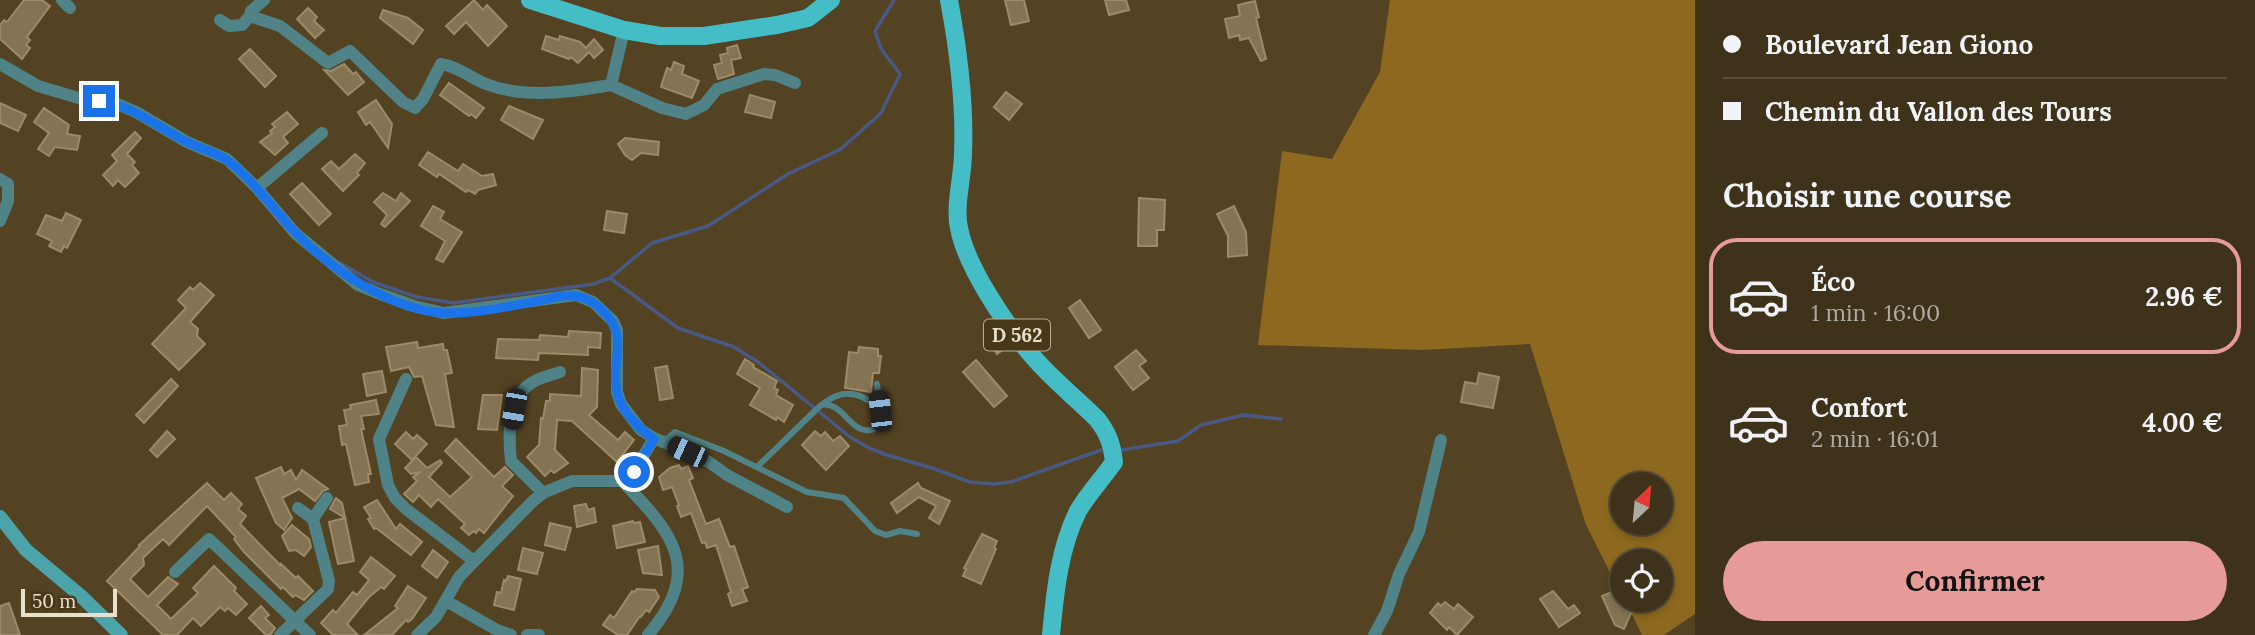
<!DOCTYPE html>
<html lang="fr">
<meta charset="utf-8">
<style>
body{margin:0;font-family:Lora,serif;background:#493e27;color:#f1f3f6;height:100vh;display:flex;flex-direction:column;font-size:26px;white-space:nowrap}
*{box-sizing:border-box;margin:0}
p{font-size:23px;color:#adaaa2}
.icon{flex:none;width:38px;height:38px;fill:none;stroke:currentColor;stroke-width:2;stroke-linecap:round;stroke-linejoin:round}
.map{position:relative;flex:1;overflow:hidden}
.sheet{display:flex;flex-direction:column;background:#3e321a;width:560px}
.sheet>*{flex:none}
.hud{display:grid;align-content:center;height:154px;padding:0 28px;background:#3e321a}
.needle{width:46px;rotate:26deg}
.tools{position:absolute;left:1610px;top:472px;display:grid;gap:14px}
.tools a{display:grid;place-items:center;width:63px;height:63px;border-radius:50%;background:#3e321a;box-shadow:0 4px 10px #0003,0 0 0 2px #574d39;font-size:35px}
.scale{position:absolute;left:21px;bottom:18px;width:96px;box-sizing:border-box;padding-left:7px;border:4px solid #e9dfcd;border-top:0;font-size:19px;line-height:24px;white-space:nowrap;color:#e9dfcd;-webkit-text-stroke:5px #483819;paint-order:stroke}
.end{position:absolute;width:32px;height:32px;margin:-16px;border:9px solid #1a73e8;background:#fff;box-shadow:0 0 0 4px #fff}
.from{border-radius:50%}
.car{position:absolute;width:21px;height:42px;margin:-21px -10px;border-radius:9px;box-shadow:0 0 5px 2px #0007;background:linear-gradient(#222 24%,#8ab4d8 0 40%,#222 0 76%,#8ab4d8 0 86%,#222 0)}
.hud b{display:flex;align-items:center;gap:24px;height:66px;font-size:26px}
.hud b+b{border-top:2px solid #574d39}
.hud i{width:18px;height:18px;background:#f1f3f6}
ul{padding:0;list-style:none}
li{display:flex;align-items:center;gap:21px;height:116px;margin:0 14px 10px;padding:0 14px;border:4px solid transparent;border-radius:28px}
li div{flex:1}
li b{display:block;font-size:26px}
li em{font-style:normal;font-weight:700}
li.on{border-color:#e69b98}
li>.icon{width:63px;height:63px;stroke-width:1.5}
h2{padding:0 28px;font-size:32px;line-height:84px}
.cta{display:flex;gap:14px;margin-top:auto;padding:14px 28px}
.cta a{flex:1;height:80px;border-radius:42px;background:#e69b98;color:#111;font-size:28px;font-weight:700;line-height:80px;text-align:center}
main{display:flex;flex:1;min-height:0}
.map>svg:first-child{display:block}
.forest{fill:#8c691e;fill-rule:evenodd}
.lines{fill:none;stroke-linecap:round;stroke-linejoin:round}
.stream{stroke:#485984;stroke-width:3.5}
.building{fill:#857453;stroke:#9c8a68;stroke-width:2}
.lane{stroke:#4f8387;stroke-width:6}
.street{stroke:#4f8387;stroke-width:12}
.secondary{stroke:#4ca4ab;stroke-width:14}
.primary{stroke:#45bdc7;stroke-width:18}
.route{stroke:#1a73e8;stroke-width:9}
.labels{text-anchor:middle;stroke-width:6;stroke-linejoin:round;paint-order:stroke}
.shield{fill:#483819;stroke:#b9ad97;stroke-width:2}
.shield-label{font-size:19px;font-weight:bold;fill:#e9dfcd}
</style>
<main>
<div class="map">
<svg width="1695" height="635" viewBox="0 0 1695 635">
<rect width="100%" height="100%" fill="#534323"/>
<path class="forest" d="M1390 0H1695V614L1664 635H1642L1625 600H1661V562H1622V596L1586 525 1530 344 1422 350 1258 345 1282 151 1332 159 1380 72ZM1622 485H1661V523H1622Z"/>
<g class="lines">
<path class="stream" d="M340 263 373 282 417 297 453 303 594 284 610 278 652 243 708 226 788 174 841 149 881 113 900 74 881 49 875 31 894 0
M610 278 678 328 734 347 758 362 850 437 869 448 887 455 932 468 970 482 994 484 1011 482 1101 450
M1121 450 1178 441 1201 425 1244 415 1281 419"/>
</g>
<path class="building" d="M24 0H42L50 6 27 37 30 40 26 45 30 48 22 59 0 39V25L4 20 7 22Z
M474 0 483 10 487 5 507 26 488 46 466 22 454 34 446 26Z
M1005 0H1024L1029 21 1011 25Z
M1105 0H1126L1129 10 1109 15Z
M1255 1 1259 17 1256 18 1266 59 1261 61 1249 38 1240 40 1239 35 1229 38 1225 19 1240 16 1238 5Z
M308 8 317 17 314 21 324 30 315 38 297 19Z
M383 10 408 18 423 30 413 44 380 18Z
M546 36 559 40 560 36 580 42 586 48 594 39 603 50 594 58 589 52 578 63 571 57 569 59 542 49Z
M737 45 741 58 731 60 734 74 718 79 714 65 722 63 720 55 728 53 727 48Z
M250 49 276 76 265 87 239 59Z
M674 62 684 66 682 74 699 81 692 98 661 87 667 68 671 70Z
M344 64 353 74 356 72 364 82 348 95 324 70 331 71Z
M449 83 484 108 476 118 471 114 469 116 440 95Z
M1006 92 1022 104 1009 120 994 107Z
M750 95 775 102 771 118 745 112Z
M376 100 392 124 388 148 370 122 366 125 358 112Z
M0 103 26 115 18 131 0 123Z
M509 106 543 120 533 139 501 120Z
M44 108 69 125 67 134 80 136 77 150 55 147 49 156 38 149 49 133 34 122Z
M287 112 298 124 283 137 288 143 275 155 260 142 272 133 270 131 275 127 272 124Z
M135 132 141 138 127 154 135 162 132 165 139 173 125 187 118 180 113 186 103 175 117 161 112 155Z
M625 138 659 142 658 155 641 153 632 160 625 155 618 144Z
M428 152 458 171 463 164 482 176 493 174 496 185 478 190 475 194 468 190 466 192 439 174 437 177 419 165Z
M355 154 365 163 357 173 359 175 343 191 322 169 331 161 339 169Z
M302 183 331 214 319 225 290 194Z
M383 193 396 201 401 193 410 201 385 227 381 224 387 215 374 202Z
M1139 198 1165 200 1164 230H1157V246H1138Z
M433 206 444 212 440 219 462 232 443 262 436 259 445 241 421 226Z
M1234 206 1246 232 1247 255 1228 257V236L1217 214Z
M607 211 627 214 624 233 604 230Z
M66 213 81 220 67 248 64 246 61 252 49 246 52 241 37 234 46 215 62 221Z
M200 283 214 295 190 322 198 329 197 336 205 344 179 370 152 344 186 308 178 300 190 287 193 290Z
M1080 300 1101 330 1089 338 1069 308Z
M995 326 1009 345 997 354 985 333Z
M569 331 601 333 600 348 588 347V355L539 353 538 360 496 358 498 339 539 340 540 335 568 337Z
M417 342 418 348 443 344 444 350H447L452 373 445 374 454 427 436 425 422 376 414 377 409 367 391 371 386 347Z
M859 347 878 349V356H881L879 373H873L871 392 845 388 849 352 858 353Z
M1136 350 1146 361 1139 366 1149 378 1133 390 1115 367Z
M745 359 754 365 753 367 777 381 774 388 778 390 776 395 793 405 784 422 777 417 776 420 750 405 760 388 737 374Z
M976 360 1007 396 994 407 963 372Z
M667 366 673 398 660 400 655 368Z
M582 368 598 370 597 407 589 415 618 440 625 432 634 440 617 462 572 421 557 420 555 450 568 463 554 473 551 470 545 476 527 457 539 445 541 418 543 419 546 401H550V394L581 396Z
M382 371 386 392 367 396 363 374Z
M1479 373 1499 377 1493 408 1461 402 1465 382 1477 384Z
M171 379 178 386 144 423 136 415Z
M483 395H502L497 430 478 429Z
M376 400 379 414 361 416 364 429H361L371 474H368L369 482 355 485 346 444 342 445 339 426 347 425 344 410 351 409 350 405Z
M167 431 175 439 157 457 150 450Z
M815 431 821 436 825 432 833 441 840 436 849 446 826 470 802 445Z
M406 432 413 439 417 435 427 444 412 460 395 444Z
M456 439 494 477 505 467 513 475 502 486 513 496 484 533 479 529 476 533 474 531 469 535 461 528 465 524 438 499 431 507 419 495 413 502 404 494 417 481 413 477 421 472 411 474 405 468 416 457 427 468 440 460 442 463 429 477 450 497 472 477 445 451Z
M679 465 681 469 688 466 693 478 689 480 706 524 719 519 730 547 734 546 748 587 742 589 747 601 732 606 728 594 731 592 716 545 707 548 705 542 702 543 691 513 681 517 677 506 679 505 672 487 663 490 659 477 670 468Z
M281 467 284 474 291 470 296 480 302 470 328 489 323 491 315 501 299 489 282 498 292 518 284 530 276 523 256 478Z
M207 483 224 500 231 493 242 504 238 509 246 516 240 524 281 566 280 563 296 578 298 576 313 591 304 600 295 595 293 597 283 587 281 589 244 552 234 539 236 537 207 506 169 545 163 539 143 558 144 565 130 579 148 597 168 577 178 584 157 605 171 619 198 593 193 588 214 566 236 588 234 591 247 604 236 615 228 608 225 611 220 607 201 626 193 618 177 635H163L107 581 140 546 139 545Z
M918 483 921 488 950 501 939 524 929 518 936 506 919 497 897 513 891 503Z
M336 498 342 503 354 561 338 564 329 522 345 518 330 509Z
M377 500 396 529 400 524 422 542 411 555 376 528 374 529 368 519 371 518 364 507Z
M586 504 588 510 594 508 596 522 577 527 574 506Z
M633 521 634 523 640 522 645 542 617 548 613 526Z
M550 523 571 528 565 550 545 545Z
M292 525 309 539 311 547 304 556 296 550 289 551 282 536Z
M982 534 997 541 994 548 996 549 981 584 963 576 966 569 964 568Z
M658 546 662 575 643 573 638 550Z
M523 548 543 553 537 574 518 570Z
M433 550 448 562 437 578 422 566Z
M371 557 395 576 384 589 381 587 369 597 347 624 358 635H333L321 623 333 610 336 613 353 592 357 595 369 580 360 572Z
M508 576 521 579 514 610 494 605 497 592 501 593 504 580 506 581Z
M408 586 426 598 412 619 408 622 406 620 392 635H364L398 608 395 606Z
M637 589 655 590 659 597 649 612 646 610 641 617 640 616 627 635H618L603 625 610 615 614 618 632 591 634 592Z
M1553 591 1568 609 1574 605 1580 613 1559 627 1540 599Z
M1612 592 1616 600H1637L1641 609 1631 613 1624 629 1615 625 1602 596Z
M1445 602 1454 609 1458 604 1473 617 1457 635 1449 627 1447 630 1430 613 1438 603 1441 606Z
M9 603 20 635H0V606Z
M261 606 269 615 265 618 275 628 270 635H266L249 618Z"/>
<g class="lines">
<path class="lane" d="M824 403C843 388 862 392 879 409
M663 442 675 432 724 451 807 492 844 498 875 531 886 535 900 531 917 534
M757 467 821 405C845 400 851 440 876 428L881 416 877 384"/>
<path class="street" d="M62 0 70 8
M250 16 280 26 328 63 350 51 403 102 415 108 423 99 441 64C457 66 471 78 486 84 525 99 571 92 611 85L624 30
M220 20 229 26 242 25 250 16 251 11 264 0
M0 64 38 86 82 99 115 103 136 112 187 142 227 159 257 188 295 233 358 285 380 294 414 306 444 313 576 295 593 302 613 321 617 330V392L621 404 641 430 654 438 709 462 727 475 787 507
M611 85 662 108 686 114 704 105 717 89 764 74 775 75 795 83
M0 179 8 184V201L0 221
M257 188 322 133
M406 379 379 439 388 485 395 498 406 509 474 561
M622 481C673 533 704 569 648 635
M543 493 511 461C508 435 508 396 533 382 541 377 552 375 560 372
M298 508 313 519
M175 572 209 539 310 635
M446 601 497 630 511 635
M280 635 328 589 329 581 313 519 327 498
M417 635 436 617 459 577 533 501 543 493 572 481H622L634 472 654 438
M527 635H539
M1374 635 1387 611 1399 574 1419 532 1441 440"/>
<path class="secondary" d="M0 517 26 550 81 596 121 635"/>
<path class="primary" d="M530 0 624 30 660 36H704L777 25 808 18 831 0
M949 0C958 48 965 104 963 153 963 177 954 205 959 228 966 266 1004 322 1029 352 1048 376 1075 397 1097 419 1108 433 1112 444 1114 462 1103 478 1088 494 1078 511 1059 549 1055 593 1051 635"/>
</g>
<g class="lines">
<path class="route" d="M99 101C132 105 156 126 185 141 199 149 216 151 228 161 254 181 272 208 294 231 329 268 392 311 445 313 482 314 525 303 562 296 579 295 589 298 601 309 631 336 610 359 617 392 621 411 638 428 654 439L634 472"/>
</g>
<g class="labels">
<rect class="shield" x="984" y="319.5" width="66" height="31" rx="5"/>
<g class="shield-label">
<text x="1017" y="342">D 562</text>
</g>
</g>
</svg>
<div class="tools">
<a><svg class="needle" viewBox="-14 -14 28 28"><path d="M0-13l5 13h-10z" fill="#e53935"/><path d="M0 13l5-13h-10z" fill="#adaaa2"/></svg></a>
<a><svg class="icon" aria-label="locate" viewBox="0 0 24 24"><circle cx="12" cy="12" r="6"/><path d="M12 2v4M12 18v4M2 12h4M18 12h4"/></svg></a>
</div>
<div class="scale">50 m</div>
<i class="end from" style="left:634px;top:472px"></i>
<i class="end" style="left:99px;top:101px"></i>
<i class="car" style="left:514px;top:409px;rotate:190deg"></i>
<i class="car" style="left:880px;top:411px;rotate:354deg"></i>
<i class="car" style="left:687px;top:452px;rotate:294deg"></i>
</div>
<section class="sheet">
<div class="hud">
<b><i class="from"></i>Boulevard Jean Giono</b>
<b><i></i>Chemin du Vallon des Tours</b>
</div>
<h2>Choisir une course</h2>
<ul>
<li class="on"><svg class="icon" aria-label="car" viewBox="0 0 24 24"><path d="M5 17H2v-5l4-1 3-4h7l3 4 3 1v5h-3M9 17h6M6 11h13"/><circle cx="7" cy="17" r="2"/><circle cx="17" cy="17" r="2"/></svg><div><b>Éco</b><p>1 min · 16:00</p></div><em>2.96 €</em></li>
<li><svg class="icon" aria-label="car" viewBox="0 0 24 24"><path d="M5 17H2v-5l4-1 3-4h7l3 4 3 1v5h-3M9 17h6M6 11h13"/><circle cx="7" cy="17" r="2"/><circle cx="17" cy="17" r="2"/></svg><div><b>Confort</b><p>2 min · 16:01</p></div><em>4.00 €</em></li>
</ul>
<div class="cta"><a>Confirmer</a></div>
</section>
</main>
